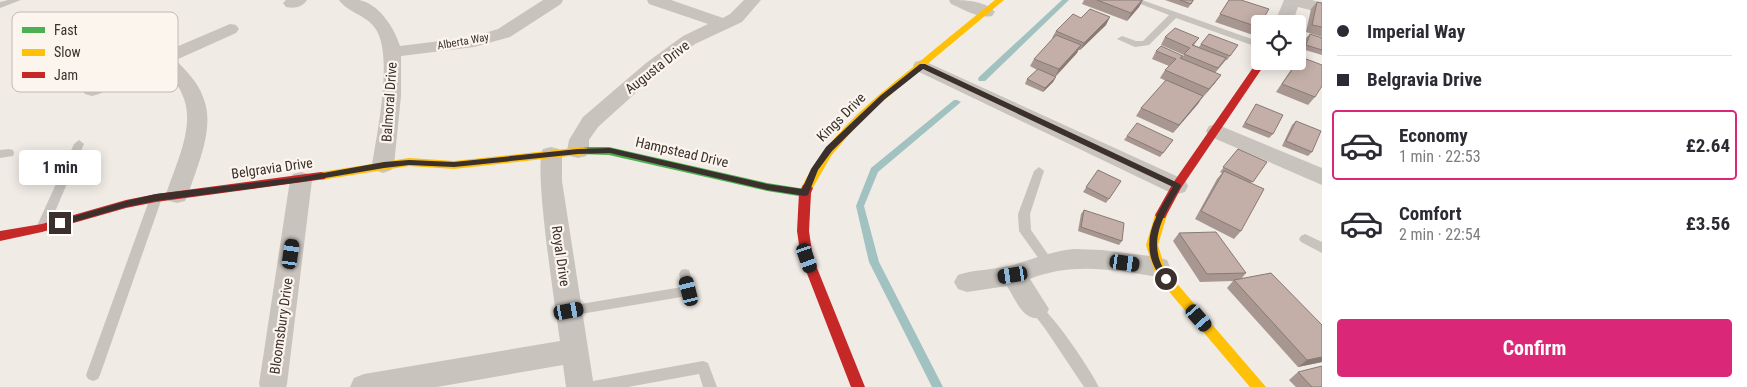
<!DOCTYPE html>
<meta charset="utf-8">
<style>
body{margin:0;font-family:"Roboto Condensed",sans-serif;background:#f7f7f7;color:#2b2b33;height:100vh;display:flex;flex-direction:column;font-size:19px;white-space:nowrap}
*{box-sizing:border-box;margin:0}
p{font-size:16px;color:#7c7c81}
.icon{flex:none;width:28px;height:28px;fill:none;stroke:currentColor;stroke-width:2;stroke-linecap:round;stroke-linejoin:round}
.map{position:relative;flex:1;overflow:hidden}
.panel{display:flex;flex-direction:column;background:#fff;width:425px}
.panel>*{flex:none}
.banner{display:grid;align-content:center;height:110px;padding:0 15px;background:#fff}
.tools{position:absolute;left:1251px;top:15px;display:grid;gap:10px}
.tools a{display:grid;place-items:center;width:55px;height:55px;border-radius:5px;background:#fff;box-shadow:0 2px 12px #0003;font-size:25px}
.end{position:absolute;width:22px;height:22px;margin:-11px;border:6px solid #3b302b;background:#fff;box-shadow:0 0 0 2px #fff}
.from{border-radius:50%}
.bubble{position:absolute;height:35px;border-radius:5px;background:#fff;box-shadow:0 2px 12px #0003;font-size:16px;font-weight:700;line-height:35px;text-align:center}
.car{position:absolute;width:15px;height:30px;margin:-15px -8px;border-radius:6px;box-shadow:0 0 4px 1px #0007;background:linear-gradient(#222 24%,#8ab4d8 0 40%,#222 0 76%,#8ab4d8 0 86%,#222 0)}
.banner b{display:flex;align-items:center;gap:18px;height:48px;font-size:19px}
.banner b+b{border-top:1px solid #e1e1e2}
.banner i{width:12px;height:12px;background:#2b2b33}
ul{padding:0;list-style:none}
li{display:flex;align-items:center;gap:15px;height:70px;margin:0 10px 8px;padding:0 5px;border:2px solid transparent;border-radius:5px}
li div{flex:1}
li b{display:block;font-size:19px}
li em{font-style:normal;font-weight:700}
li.selected{border-color:#db2777}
li>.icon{width:45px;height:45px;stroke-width:1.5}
.primary-button{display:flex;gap:10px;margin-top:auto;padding:10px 15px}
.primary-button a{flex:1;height:58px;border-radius:5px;background:#db2777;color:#fff;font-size:20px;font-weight:700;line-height:58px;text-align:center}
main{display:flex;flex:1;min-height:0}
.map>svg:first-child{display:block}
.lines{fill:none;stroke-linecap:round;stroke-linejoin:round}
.stream{fill:#a1c2c1;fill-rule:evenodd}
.lane{fill:#c9c3be;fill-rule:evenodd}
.street{fill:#c9c3be;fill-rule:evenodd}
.fast{fill:#4caf50;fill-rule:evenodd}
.slow{fill:#ffc107;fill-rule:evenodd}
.jam{fill:#c62828;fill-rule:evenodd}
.wall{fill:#a89690}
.shaded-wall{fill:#887a75}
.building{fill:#c3afa7;stroke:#887a75}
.route{fill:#3b302b}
.labels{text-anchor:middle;stroke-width:4.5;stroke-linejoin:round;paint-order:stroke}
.far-street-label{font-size:11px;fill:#3b302b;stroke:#fbf5ee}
.street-label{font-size:14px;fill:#3b302b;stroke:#fbf5ee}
.key{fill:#fbf5ee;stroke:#c1bab4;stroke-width:1}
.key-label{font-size:14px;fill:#3b302b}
</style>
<main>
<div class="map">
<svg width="1322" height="387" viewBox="0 0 1322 387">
<rect width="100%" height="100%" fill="#f0ebe5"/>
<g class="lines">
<path class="stream" d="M1062 0H1069L985 81H979L978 79 979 77Z
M954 100H957L961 102 878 172 864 206 879 262 943 387H932L869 262 856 206 871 168Z"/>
<path class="lane" d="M8 0H21L0 8V2Z
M1130 0H1142L1260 42V48L1176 18 1149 45 1135 47 1117 39 1122 36 1136 41H1143L1169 15Z
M79 140 84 144 48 228 46 231H38L36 228 74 144Z
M9 149 13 150 14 153 13 156 0 158V150Z
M1039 167 1044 171 1030 214 1031 230 1054 263 1052 266 1048 268 1044 266 1019 231 1018 214 1034 171Z
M156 194 162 198 100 375 98 379 93 381 88 379 86 375 150 198Z
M1305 234 1322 242V253L1301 242 1299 239 1301 236Z
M685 269 689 270 695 291 693 295 569 316 564 315 563 311 564 307 569 306 682 287 679 274 681 270Z
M1036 304C1050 308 1092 372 1099 387H1084L1046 330 1030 309 1031 305Z
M703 361 708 363 717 387H703L699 374 628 387H586L588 382 593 381Z"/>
<path class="street" d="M286 0H307C303 7 294 9 286 7L283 3Z
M339 0C345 0 353 0 359 0 379 4 394 27 400 46L472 37 498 29 543 0H563L561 4 510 37 474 47 401 56V96L394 165 391 170 383 173 375 170 372 165C377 133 394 54 375 28 366 15 347 12 339 0Z
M647 0H671L723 18 730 14 744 0H761L742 22 695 44 660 71 598 127 589 140V151L586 156 578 158 570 156 567 151 569 140 583 117 646 63 683 36 708 24 649 4Z
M949 0C963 0 985 0 995 12L992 16C979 19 963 9 951 4Z
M1284 0H1312L1322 3V13L1298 7 1292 24H1274Z
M230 24 236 25 239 29 236 33 176 60C186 71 198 82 203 97 216 127 197 166 188 195L185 201 177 203 169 201 166 195C175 165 197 125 182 94 178 83 169 75 161 66L99 94 92 96 85 94 82 90 85 86Z
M922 60 1185 180 1188 186 1185 192 1177 194 1169 192 915 70 913 66 915 62Z
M1216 124 1322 168V185L1209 136 1206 131 1209 126Z
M551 147 559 149 562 154V181L594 387H566L563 365 437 387H350L354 378 364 374 560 341C556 311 533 167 543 149Z
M301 172 309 174 312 180 287 384 286 387H260L259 384 290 180 293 174Z
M1074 249 1102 250 1158 257 1167 260 1170 267 1167 274 1158 277C1115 270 1071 262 1030 279L1049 309 1045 317C1024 324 1017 302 1007 286L967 292 958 289 954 282 958 275C976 269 995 270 1013 265 1033 259 1052 251 1074 249Z"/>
<path class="fast" d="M583 147H609L767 183 805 189 811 193 805 197 767 191 609 155 579 154 578 151 579 148Z"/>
<path class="slow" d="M995 0H1004L889 96 858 124 831 156 811 191H803L801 188C827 137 868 103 912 68 939 45 967 23 995 0Z
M583 147 587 148 588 151 587 154 454 169 409 166 321 180 316 176 321 172 409 158 454 161Z
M1161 211 1165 212 1167 215 1158 245 1164 265 1179 286 1266 387H1250L1171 294 1154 270 1146 245 1155 215 1157 212Z"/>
<path class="jam" d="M1259 59 1260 61H1267L1181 188 1165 218H1157L1155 215 1173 183Z
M321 172 325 173 326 176 325 179 156 202 126 208 42 232 0 241V231L42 224 126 200 156 194Z
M807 184 813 188 811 193 809 231 813 258 865 387H851L801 258 797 231 799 193 803 185Z"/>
</g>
<path class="wall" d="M1084 0H1143L1139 7 1127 21 1082 4Z
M1165 0H1194L1188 8Z
M1229 0 1260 24 1253 35 1215 22Z
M1317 2 1322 3V37L1306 32 1311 9Z
M1081 18 1106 25 1080 50H1078L1077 53 1055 77H1056L1053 82 1043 92 1025 84 1027 79 1037 70 1030 66 1034 59 1053 39 1052 38 1056 31Z
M1310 34 1322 38V55L1302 49 1306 38Z
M1165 37 1199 38 1194 45 1199 47 1201 44 1238 45 1227 60H1226L1215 73 1221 75 1215 83 1203 97 1173 133 1136 116 1141 108 1166 81 1160 78 1165 70 1169 66 1152 59 1156 51 1183 56 1181 59 1184 55 1161 45Z
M1297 61 1315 97 1308 105 1276 92Z
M1256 104 1273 134 1269 138 1242 127Z
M1296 121 1312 152 1308 156 1282 146 1292 125Z
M1127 136 1173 140 1160 157 1124 140Z
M1238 149 1267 162 1251 183 1241 231 1234 239 1195 219 1217 179 1222 173 1220 172Z
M1098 170 1121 181 1106 203 1083 192Z
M1084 210 1122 241 1119 245 1078 231 1081 214Z
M1179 233 1246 273 1241 279 1322 325V362L1298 367 1227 288 1233 281 1200 282 1173 241Z
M1298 372 1322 387H1296L1289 380Z"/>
<path class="shaded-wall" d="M1143 0 1139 7 1127 21 1131 13Z
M1110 17 1106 25 1080 50 1084 43Z
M1081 45 1077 53 1055 77 1059 69Z
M1221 75 1215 83 1203 97 1209 89Z
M1056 77 1053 82 1043 92 1045 88Z
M1203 96 1198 104 1173 133 1179 125Z
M1322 357V362L1298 367 1307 360Z"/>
<path class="building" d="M1097 0H1142L1131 13Z
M1180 0H1193L1191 4Z
M1229 0H1241L1269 9 1258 27 1220 14Z
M1317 2 1322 3V27L1312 25Z
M1090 9 1110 17 1084 43 1056 31 1073 14 1081 18Z
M1175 28 1199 38 1192 45 1226 58 1218 68 1184 54 1190 48 1165 37Z
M1209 34 1238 45 1230 56 1201 44Z
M1310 34 1322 38V50L1306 45Z
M1056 35 1081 45 1059 69 1034 59Z
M1161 46 1183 56 1180 58 1221 75 1209 89 1165 70 1176 59 1156 51Z
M1301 57 1322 65V86L1315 97 1282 84Z
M1038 69 1056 77 1045 88 1027 79Z
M1166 80 1203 96 1179 125 1141 108Z
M1256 104 1283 115 1273 134 1245 123Z
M1296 121 1321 131 1312 152 1286 141Z
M1137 123 1173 140 1163 153 1127 136Z
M1238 149 1267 162 1253 182 1223 167Z
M1098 170 1121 181 1109 199 1086 187Z
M1224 171 1264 189 1241 231 1201 211Z
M1084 210 1124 223 1122 241 1081 227Z
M1216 232 1246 273 1207 274 1179 233Z
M1271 273 1322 325V357L1307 360 1234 280Z
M1322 366V387H1312L1298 372Z"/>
<path class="route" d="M920 64H925L1180 184 1181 186C1167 210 1148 237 1162 266 1164 270 1168 274 1171 279L1169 281H1163C1137 246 1152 221 1173 187L923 69 885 99 832 151 818 170 808 195 805 196 767 190 610 153 578 154 454 167 409 165 384 168 301 182 156 201 126 207 60 226 56 223 57 221 126 201 156 194 301 177 384 162 409 160 454 162 578 149 610 148 767 184 802 189 811 169 826 147 880 96Z"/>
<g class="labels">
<g class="far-street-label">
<text transform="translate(463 41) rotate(-10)" y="4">Alberta Way</text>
</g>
<g class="street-label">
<text transform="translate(657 67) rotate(-38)" y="5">Augusta Drive</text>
<text transform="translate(389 102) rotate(-86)" y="5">Balmoral Drive</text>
<text transform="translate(841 117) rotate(-45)" y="5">Kings Drive</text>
<text transform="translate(682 152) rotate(13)" y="5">Hampstead Drive</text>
<text transform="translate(272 168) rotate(-8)" y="5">Belgravia Drive</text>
<text transform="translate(561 256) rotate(82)" y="5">Royal Drive</text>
<text transform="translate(281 326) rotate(-82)" y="5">Bloomsbury Drive</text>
</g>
</g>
<rect x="12" y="12" width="166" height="80" rx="8" class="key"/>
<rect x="22" y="27" width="23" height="6" fill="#4caf50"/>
<rect x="22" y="49" width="23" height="7" fill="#ffc107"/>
<rect x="22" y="72" width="23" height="6" fill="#c62828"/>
<g class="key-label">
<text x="54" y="35">Fast</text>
<text x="54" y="57">Slow</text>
<text x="54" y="80">Jam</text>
</g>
</svg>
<div class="tools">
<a><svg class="icon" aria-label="locate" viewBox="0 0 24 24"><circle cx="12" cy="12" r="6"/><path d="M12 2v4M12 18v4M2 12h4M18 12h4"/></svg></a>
</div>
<i class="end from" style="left:1166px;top:279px"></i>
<i class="end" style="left:60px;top:223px"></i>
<div class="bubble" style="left:19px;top:150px;width:82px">1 min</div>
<i class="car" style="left:291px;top:254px;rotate:8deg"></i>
<i class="car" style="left:807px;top:258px;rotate:161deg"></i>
<i class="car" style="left:1125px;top:263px;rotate:98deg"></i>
<i class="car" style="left:1013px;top:275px;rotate:261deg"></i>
<i class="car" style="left:689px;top:291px;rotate:346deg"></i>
<i class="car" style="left:569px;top:311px;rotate:80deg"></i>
<i class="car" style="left:1199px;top:318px;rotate:139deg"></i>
</div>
<section class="panel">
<div class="banner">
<b><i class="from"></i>Imperial Way</b>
<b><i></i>Belgravia Drive</b>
</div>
<ul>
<li class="selected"><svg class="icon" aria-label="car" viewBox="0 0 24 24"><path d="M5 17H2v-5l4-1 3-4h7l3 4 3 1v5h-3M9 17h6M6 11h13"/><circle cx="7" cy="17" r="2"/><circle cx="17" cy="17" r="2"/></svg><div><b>Economy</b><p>1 min · 22:53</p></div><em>£2.64</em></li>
<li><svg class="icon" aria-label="car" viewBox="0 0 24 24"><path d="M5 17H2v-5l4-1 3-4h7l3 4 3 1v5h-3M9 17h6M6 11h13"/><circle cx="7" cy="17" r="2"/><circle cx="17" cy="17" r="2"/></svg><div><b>Comfort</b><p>2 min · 22:54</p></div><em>£3.56</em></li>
</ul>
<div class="primary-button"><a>Confirm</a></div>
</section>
</main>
